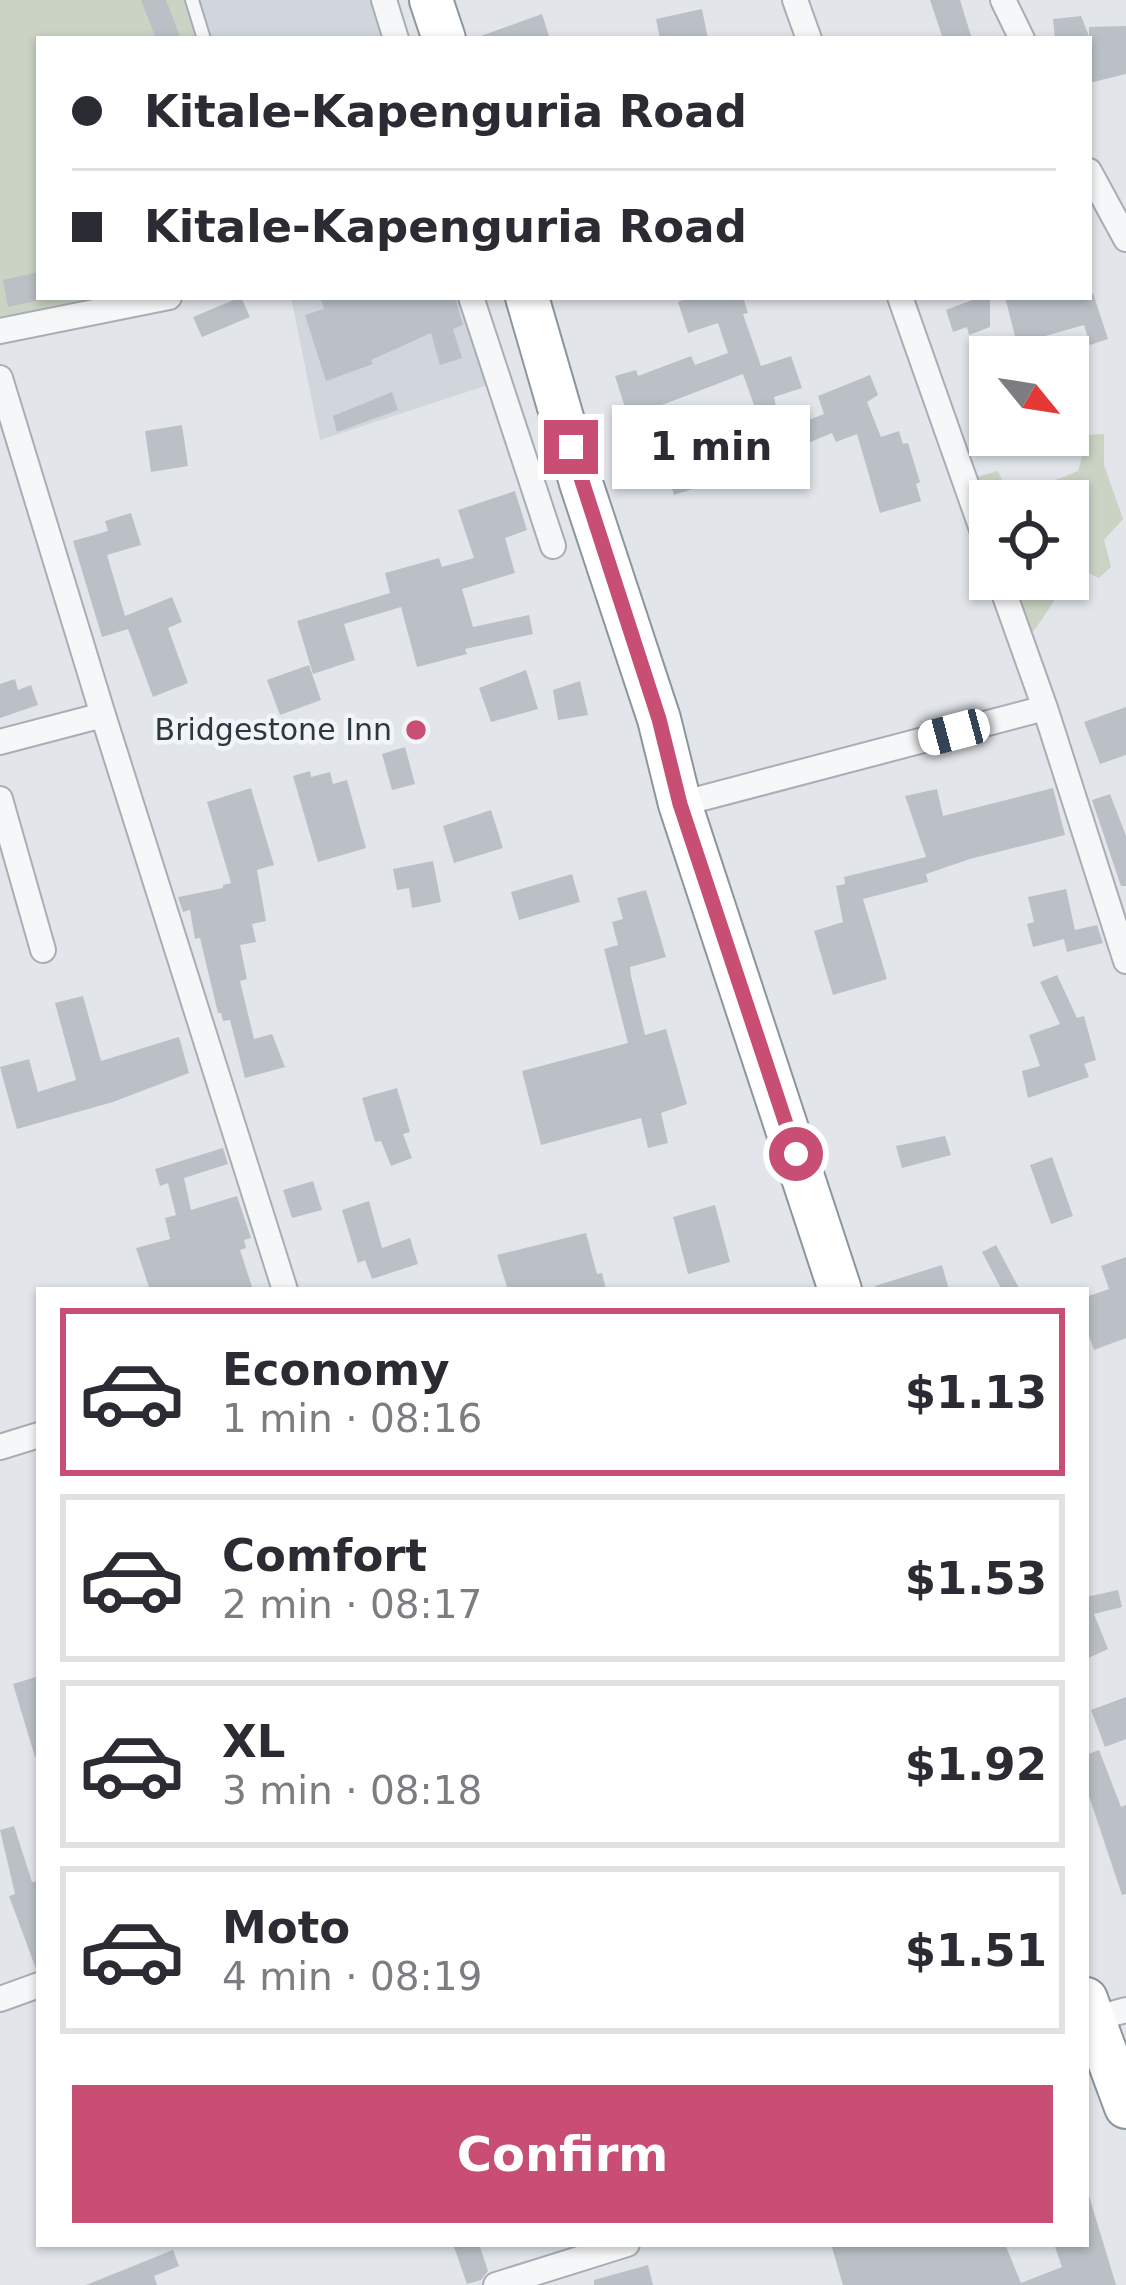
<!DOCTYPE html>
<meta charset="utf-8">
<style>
body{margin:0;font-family:"DejaVu Sans",sans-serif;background:#f7f7f7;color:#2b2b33;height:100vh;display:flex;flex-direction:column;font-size:45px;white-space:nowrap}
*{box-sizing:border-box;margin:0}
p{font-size:39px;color:#7c7c81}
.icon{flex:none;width:66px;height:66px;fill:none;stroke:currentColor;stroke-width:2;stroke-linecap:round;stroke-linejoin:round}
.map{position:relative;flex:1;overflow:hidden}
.panel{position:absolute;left:36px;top:1287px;width:1053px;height:960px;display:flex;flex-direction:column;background:#fff;border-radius:0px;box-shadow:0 3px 9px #0004}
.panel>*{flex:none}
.banner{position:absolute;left:36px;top:36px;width:1056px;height:264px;border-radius:0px;box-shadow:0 3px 9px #0004;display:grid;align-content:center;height:264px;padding:0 36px;background:#fff}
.needle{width:78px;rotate:120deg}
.buttons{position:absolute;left:969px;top:336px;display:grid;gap:24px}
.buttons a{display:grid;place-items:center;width:120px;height:120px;border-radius:0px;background:#fff;box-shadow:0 3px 9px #0004;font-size:60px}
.end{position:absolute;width:54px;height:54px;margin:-27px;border:15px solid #c84e74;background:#fff;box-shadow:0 0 0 6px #fff}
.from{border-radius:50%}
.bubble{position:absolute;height:84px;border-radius:0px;background:#fff;box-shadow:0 3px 9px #0004;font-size:39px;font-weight:700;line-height:84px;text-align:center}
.car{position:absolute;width:36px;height:72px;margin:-36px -18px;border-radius:15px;box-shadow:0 0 9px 3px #0007;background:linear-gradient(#fff 24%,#345 0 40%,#fff 0 76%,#345 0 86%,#fff 0)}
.banner b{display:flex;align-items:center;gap:42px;height:114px;font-size:45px}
.banner b+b{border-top:3px solid #e1e1e2}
.banner i{width:30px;height:30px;background:#2b2b33}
ul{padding:21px 0 0;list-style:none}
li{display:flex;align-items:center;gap:36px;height:168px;margin:0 24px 18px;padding:0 12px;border:6px solid #e1e1e2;border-radius:0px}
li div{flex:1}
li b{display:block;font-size:45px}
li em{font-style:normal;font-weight:700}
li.selected{border-color:#c84e74}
li>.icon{width:108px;height:108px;stroke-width:1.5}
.action{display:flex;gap:24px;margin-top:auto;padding:24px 36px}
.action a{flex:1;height:138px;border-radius:0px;background:#c84e74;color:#fff;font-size:48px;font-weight:700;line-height:138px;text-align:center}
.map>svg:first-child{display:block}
.built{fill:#d0d6dc}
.green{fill:#cad3c4}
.building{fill:#bac0c6}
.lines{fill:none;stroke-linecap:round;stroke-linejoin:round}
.service-casing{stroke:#a7aeb4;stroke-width:16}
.minor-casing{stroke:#a7aeb4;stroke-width:28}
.trunk-casing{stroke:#8a96a0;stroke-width:46}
.service{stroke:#f5f7f8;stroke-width:12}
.minor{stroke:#f5f7f8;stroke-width:24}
.trunk{stroke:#fff;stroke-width:42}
.route{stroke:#c84e74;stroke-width:15}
.poi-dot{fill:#c84e74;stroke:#f2f5f7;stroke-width:4.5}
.labels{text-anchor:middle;stroke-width:9;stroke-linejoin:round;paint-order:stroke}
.poi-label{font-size:30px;fill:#2b3741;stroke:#f2f5f7;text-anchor:end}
</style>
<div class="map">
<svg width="1126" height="2285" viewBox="0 0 1126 2285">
<rect width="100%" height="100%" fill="#e2e6ea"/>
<path class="built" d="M200 0H370L383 39H211Z
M291 297H465L488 385 320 440Z"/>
<path class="green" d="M0 0H200L211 39H39V297H110L0 320Z
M1104 434V465L1123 519 1104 540 1111 567 1099 578 1082 570C1058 586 1050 612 1031 634L1009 579H1068V501H990V522L977 477 998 471 1006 489 1035 488 1078 471 1088 435Z"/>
<path class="building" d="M141 0H166L181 39H156Z
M930 0H960L972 39H943Z
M702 9 708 39H660L656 19Z
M542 14 550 39H479L478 37Z
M1081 16 1089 36V27L1126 26V74L1089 83V39H1055L1053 19Z
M39 272V300L8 307 3 280Z
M1093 293 1108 339 1090 345 1084 325 1017 344 1005 297H1089Z
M241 297 250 317 202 337 193 317Z
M320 297H455L463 325 453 329 462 358 440 365 431 333 371 360 373 364 326 381 305 315 324 309Z
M691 297H743L748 313 743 314 761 366 791 356 802 388 774 397 782 436 738 446 731 414 755 408 743 374 649 410 661 451 641 458 615 376 636 370 638 376 691 356 695 365 728 353 718 323 688 333 678 302Z
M980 297H990V327L969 335 967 327 953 332 946 310Z
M870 375 878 395 867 402 881 437 899 431 903 444 908 443 920 482 916 484 921 501 880 513 857 434 836 442 832 433 803 445 796 425 824 414 818 396Z
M392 392 398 410 337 432 333 416Z
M182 425 188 466 151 472 145 431Z
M709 457 717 481 674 495 666 471Z
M515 491 527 530 505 538 515 573 462 589 473 627 529 615 533 634 465 649 467 654 417 667 401 607 344 624 355 660 313 674 297 621 390 593 385 573 439 558 442 567 474 558 458 510Z
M131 513 141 545 107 555 125 616 172 597 182 622 168 628 188 683 153 697 128 629 102 637 73 541 108 531 105 521Z
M309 665 321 700 280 715 267 680Z
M526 670 538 709 491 722 479 688Z
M15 679 18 690 31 685 38 705 0 718V684Z
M580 681 588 715 558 720 553 690Z
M1126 707V755L1100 764 1084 722Z
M405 747 415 784 392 790 382 754Z
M310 771 311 777 330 772 333 784 347 780 366 848 318 862 293 776Z
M251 788 274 865 257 870 266 921 252 924 256 942 240 945 247 979 240 981 254 1039 272 1034 285 1067 245 1078 230 1020 223 1021 221 1013H218L200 938 195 939 190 910 183 912 178 897 223 888V885L231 883 207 802Z
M1053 788 1065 835 970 859 926 874 928 882 863 899 887 979 833 995 814 931 843 922 836 886 845 884 844 877 926 857 905 796 937 789 943 816Z
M1110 794 1126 836V886H1121L1092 800Z
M491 810 503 848 454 863 443 826Z
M433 861 441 902 412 908 409 888 397 890 393 869Z
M572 874 580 902 519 920 511 892Z
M1066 889 1075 930 1097 925 1103 943 1067 952 1064 939 1033 947 1027 924 1034 922 1028 897Z
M646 890 666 957 630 967 631 976 645 1035 666 1029 687 1104 661 1113 668 1143 648 1148 641 1118 541 1145 522 1071 628 1043 604 949 618 945 612 922 623 919 617 898Z
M1057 975 1077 1018 1084 1016 1096 1060 1084 1064 1089 1077 1028 1098 1022 1071 1040 1066 1029 1035 1060 1024 1040 982Z
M83 996 101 1061 179 1037 189 1073 113 1102 17 1129 0 1067 29 1059 38 1092 76 1080 55 1003Z
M397 1088 410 1132 403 1134 412 1158 391 1166 381 1141 375 1142 362 1098Z
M945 1136 951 1155 902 1168 896 1146Z
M223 1148 228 1164 184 1178 191 1210 237 1196 251 1238 244 1240 246 1248 240 1250 253 1290H150L136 1248 170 1239 165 1218 176 1215 168 1183 160 1186 155 1169Z
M1052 1157 1073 1216 1051 1224 1030 1165Z
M313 1181 322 1210 292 1218 283 1190Z
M369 1201 382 1248 410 1238 418 1264 372 1279 365 1260 358 1263 342 1210Z
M715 1205 730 1262 688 1274 673 1217Z
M586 1233 597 1274 602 1273 606 1290H508L497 1255Z
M996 1245 1020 1290H1002L982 1252Z
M1126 1257V1338L1094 1350 1086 1328V1297L1109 1289 1101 1266Z
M942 1265 949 1290H875V1286Z
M1118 1590 1122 1607 1094 1614 1108 1649 1086 1659V1597Z
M39 1676V1757H35L13 1684Z
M1126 1697V1739L1105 1747 1091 1710Z
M1099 1750 1121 1807 1126 1805V1894L1122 1895 1086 1787V1755Z
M14 1826 32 1882 39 1881V1969H36L9 1896 15 1894 0 1830Z
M1089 2196 1116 2285H843L831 2244H1005L1021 2283 1062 2267 1054 2244H1086Z
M453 2244H479L488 2271 481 2280 467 2284Z
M173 2250 179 2266 154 2276 157 2285H86Z
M648 2265 653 2285H594V2280Z"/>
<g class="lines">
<defs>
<path id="service" d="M192 0 204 39"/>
<path id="minor" d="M384 0 396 39
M795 0 809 39
M1003 0 1022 39
M1089 171 1126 239
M471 297 553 546
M900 297 990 552
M0 331 169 297
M0 378 103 715
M999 579 1045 708
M0 742 103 715 285 1290
M0 799 43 950
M680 804 1045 708 1126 961
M0 1447 39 1435
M0 1999 39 1985
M1093 2019 1126 2010
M496 2285 627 2244"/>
<path id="trunk" d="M431 0 444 39
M527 297 581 483 659 719 680 804 840 1290
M1086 1999 1126 2107"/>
</defs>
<use href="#service" class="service-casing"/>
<use href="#minor" class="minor-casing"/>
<use href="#trunk" class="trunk-casing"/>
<use href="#service" class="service"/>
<use href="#minor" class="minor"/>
<use href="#trunk" class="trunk"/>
</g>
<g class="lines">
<path class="route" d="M571 447 659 719 680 804 796 1154"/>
</g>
<circle class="poi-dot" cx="416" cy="730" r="12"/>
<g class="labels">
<g class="poi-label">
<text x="392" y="740">Bridgestone Inn</text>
</g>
</g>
</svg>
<div class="buttons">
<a><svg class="needle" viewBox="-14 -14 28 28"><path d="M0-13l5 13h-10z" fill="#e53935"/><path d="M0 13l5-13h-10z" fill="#7c7c81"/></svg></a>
<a><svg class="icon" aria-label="locate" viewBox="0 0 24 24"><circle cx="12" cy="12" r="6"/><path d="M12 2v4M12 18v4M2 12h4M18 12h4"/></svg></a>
</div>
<i class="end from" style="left:796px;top:1154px"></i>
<i class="end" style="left:571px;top:447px"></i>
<div class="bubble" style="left:612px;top:405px;width:198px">1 min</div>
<i class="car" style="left:954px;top:732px;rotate:255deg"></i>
<div class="banner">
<b><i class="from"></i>Kitale-Kapenguria Road</b>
<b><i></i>Kitale-Kapenguria Road</b>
</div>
<section class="panel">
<ul>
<li class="selected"><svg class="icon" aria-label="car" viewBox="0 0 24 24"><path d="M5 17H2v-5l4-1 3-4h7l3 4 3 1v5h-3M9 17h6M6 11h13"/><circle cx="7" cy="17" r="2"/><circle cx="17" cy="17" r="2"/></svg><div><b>Economy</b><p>1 min · 08:16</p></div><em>$1.13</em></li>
<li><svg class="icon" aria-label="car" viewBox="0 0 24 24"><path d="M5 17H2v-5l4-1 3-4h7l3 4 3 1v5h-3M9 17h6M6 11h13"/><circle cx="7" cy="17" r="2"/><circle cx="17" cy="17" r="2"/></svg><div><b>Comfort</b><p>2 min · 08:17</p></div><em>$1.53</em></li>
<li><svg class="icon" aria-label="car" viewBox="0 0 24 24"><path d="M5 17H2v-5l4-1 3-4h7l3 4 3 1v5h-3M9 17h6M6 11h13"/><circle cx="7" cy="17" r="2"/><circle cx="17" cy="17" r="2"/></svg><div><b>XL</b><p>3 min · 08:18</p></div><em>$1.92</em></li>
<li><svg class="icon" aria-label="car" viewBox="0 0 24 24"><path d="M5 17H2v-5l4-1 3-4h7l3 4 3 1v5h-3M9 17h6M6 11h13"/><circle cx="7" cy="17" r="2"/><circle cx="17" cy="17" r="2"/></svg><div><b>Moto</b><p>4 min · 08:19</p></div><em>$1.51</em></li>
</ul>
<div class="action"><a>Confirm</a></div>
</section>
</div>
